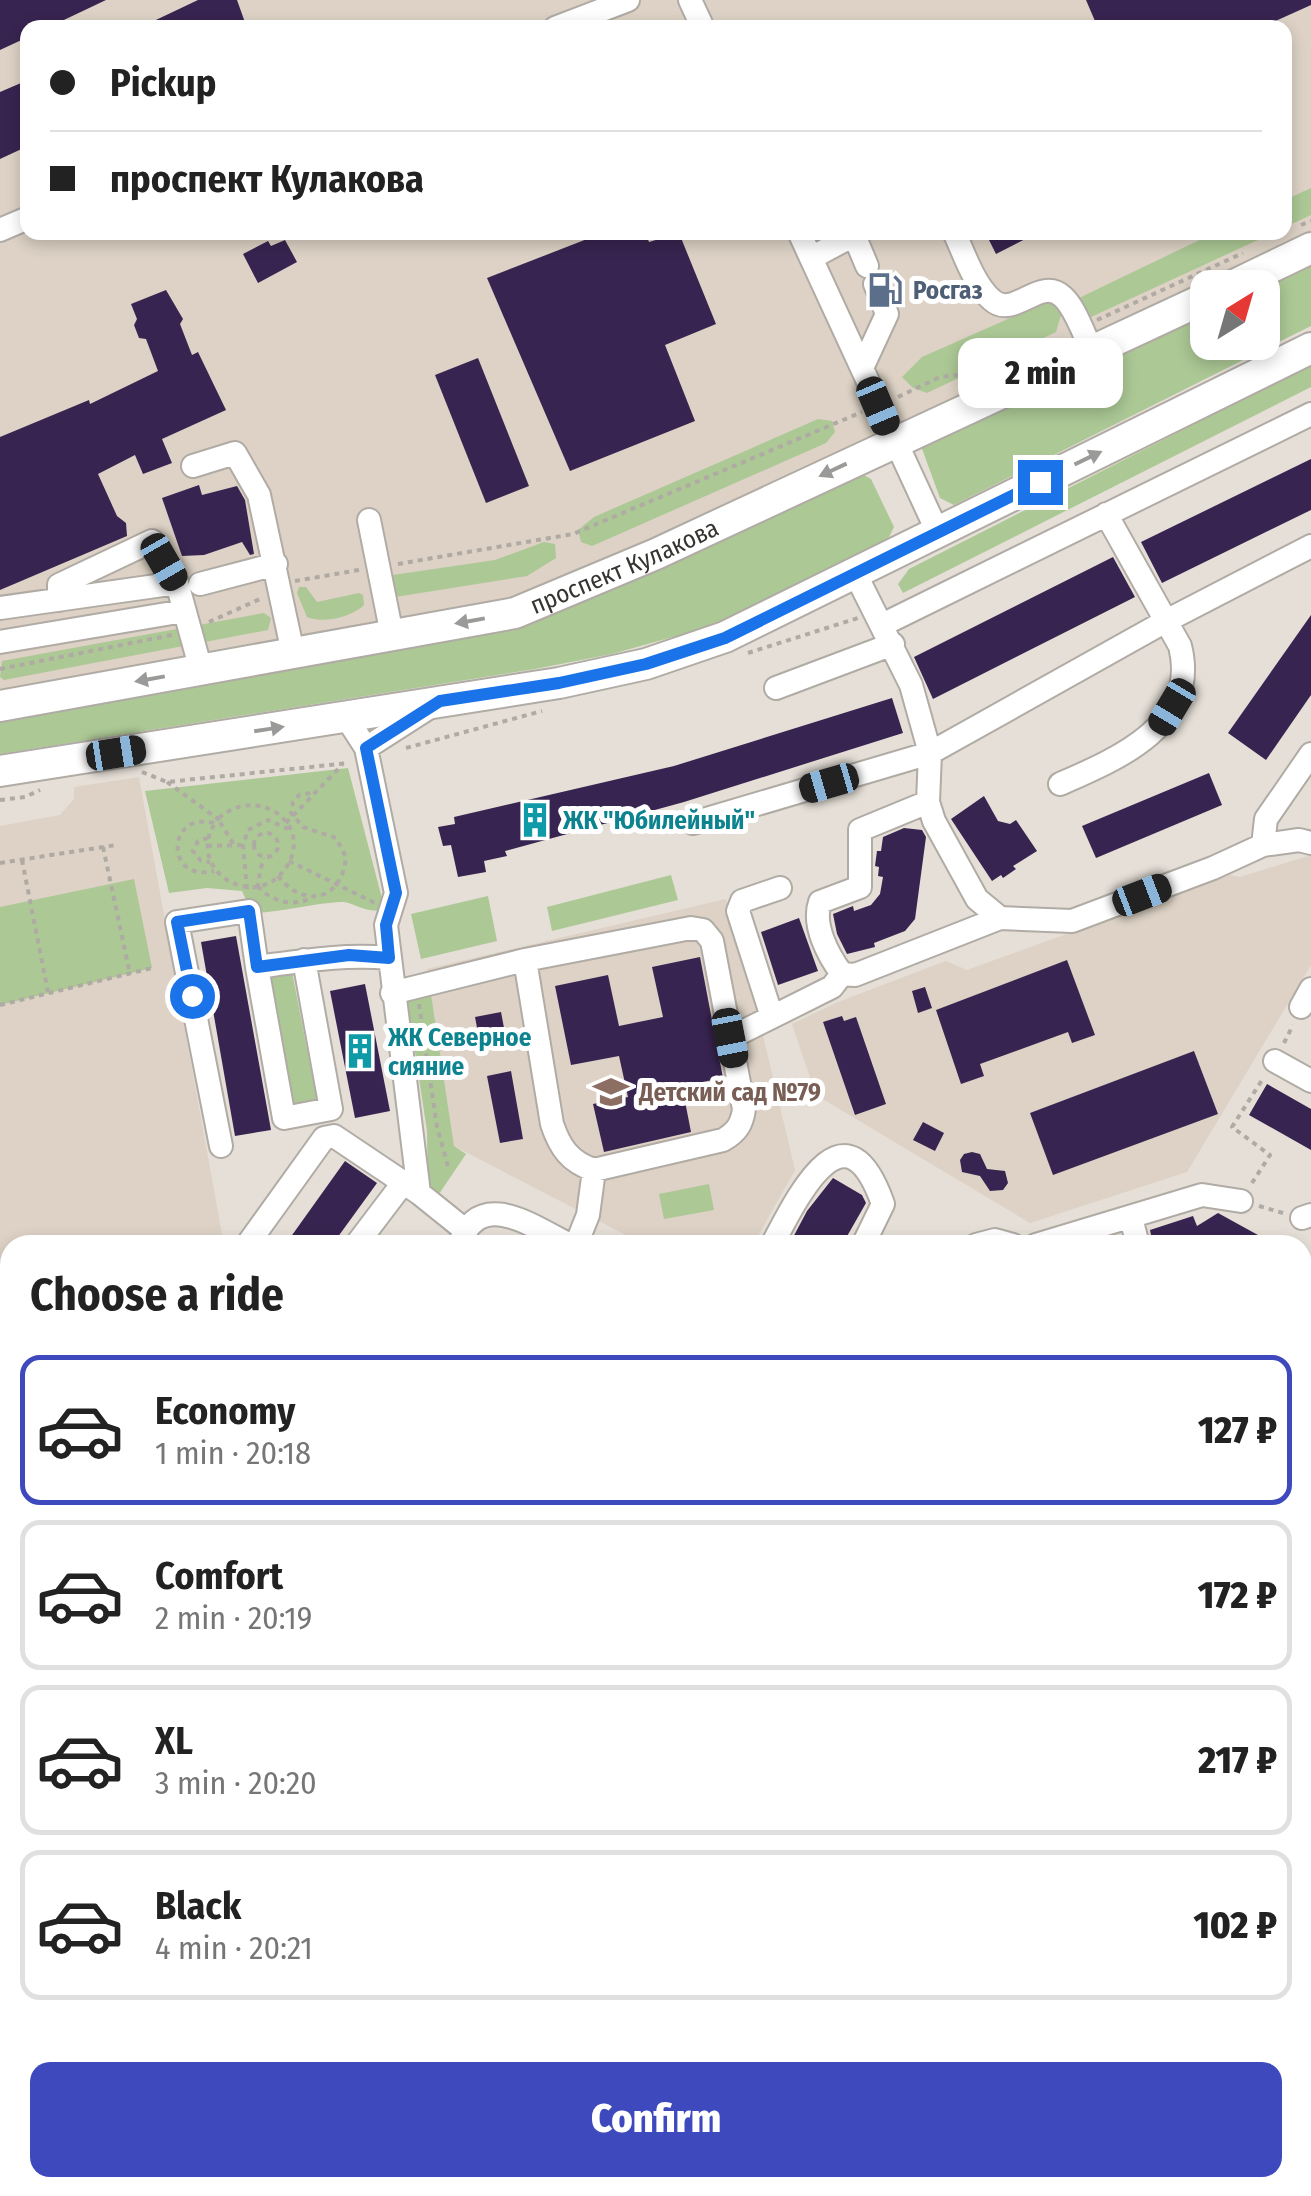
<!DOCTYPE html>
<meta charset="utf-8">
<style>
body{margin:0;font-family:"Fira Sans Condensed",sans-serif;background:#f6f6f6;color:#222;height:100vh;display:flex;flex-direction:column;font-size:38px;white-space:nowrap}
*{box-sizing:border-box;margin:0}
p{font-size:32px;color:#767676}
.icon{flex:none;width:55px;height:55px;fill:none;stroke:currentColor;stroke-width:2;stroke-linecap:round;stroke-linejoin:round}
.map{position:relative;flex:1;overflow:hidden}
.drawer{position:absolute;left:0px;top:1235px;width:1312px;height:962px;display:flex;flex-direction:column;background:#fff;border-radius:30px 30px 0 0;box-shadow:0 5px 15px #0003}
.drawer>*{flex:none}
.top-card{position:absolute;left:20px;top:20px;width:1272px;height:220px;border-radius:20px;box-shadow:0 5px 15px #0003;display:grid;align-content:center;height:220px;padding:0 30px;background:#fff}
.needle{width:65px;rotate:37deg}
.buttons{position:absolute;left:1190px;top:270px;display:grid;gap:20px}
.buttons a{display:grid;place-items:center;width:90px;height:90px;border-radius:20px;background:#fff;box-shadow:0 5px 15px #0003;font-size:50px}
.end{position:absolute;width:45px;height:45px;margin:-22px;border:12px solid #1a73e8;background:#fff;box-shadow:0 0 0 5px #fff}
.from{border-radius:50%}
.bubble{position:absolute;height:70px;border-radius:20px;background:#fff;box-shadow:0 5px 15px #0003;font-size:32px;font-weight:800;line-height:70px;text-align:center}
.car{position:absolute;width:30px;height:60px;margin:-30px -15px;border-radius:12px;box-shadow:0 0 8px 2px #0007;background:linear-gradient(#222 24%,#8ab4d8 0 40%,#222 0 76%,#8ab4d8 0 86%,#222 0)}
.top-card b{display:flex;align-items:center;gap:35px;height:95px;font-size:38px}
.top-card b+b{border-top:2px solid #e0e0e0}
.top-card i{width:25px;height:25px;background:#222}
ul{padding:0;list-style:none}
li{display:flex;align-items:center;gap:30px;height:150px;margin:0 20px 15px;padding:0 10px;border:5px solid #e0e0e0;border-radius:20px}
li div{flex:1}
li b{display:block;font-size:38px}
li em{font-style:normal;font-weight:800}
li.selected{border-color:#3d49bd}
li>.icon{width:90px;height:90px;stroke-width:1.5}
h2{padding:0 30px;font-size:45px;line-height:120px}
.button{display:flex;gap:20px;margin-top:auto;padding:20px 30px}
.button a{flex:1;height:115px;border-radius:20px;background:#3d49bd;color:#fff;font-size:40px;font-weight:800;line-height:115px;text-align:center}
.map>svg:first-child{display:block}
.built{fill:#ddd2c5;fill-rule:evenodd}
.green{fill:#acc895}
.building{fill:#382450}
.lines{fill:none;stroke-linecap:round;stroke-linejoin:round}
.minor-casing{stroke:#b0aba4;stroke-width:26}
.major-casing{stroke:#b0aba4;stroke-width:34}
.path{stroke:#afaaa3;stroke-width:4;stroke-dasharray:5 5;stroke-linecap:butt}
.minor{stroke:#fff;stroke-width:22}
.major{stroke:#fff;stroke-width:30}
.oneway{fill:#9a9a98}
.route{stroke:#1a73e8;stroke-width:12}
.labels{text-anchor:middle;stroke-width:10;stroke-linejoin:round;paint-order:stroke}
.service-label{font-size:25px;font-weight:bold;fill:#4e5e75;stroke:#fff;text-anchor:start}
.street-label{font-size:25px;fill:#363431;stroke:#fff}
.culture-label{font-size:25px;font-weight:bold;fill:#0d838f;stroke:#fff;text-anchor:start}
.education-label{font-size:25px;font-weight:bold;fill:#785e54;stroke:#fff;text-anchor:start}
</style>
<div class="map">
<svg width="1311" height="2196" viewBox="0 0 1311 2196">
<rect width="100%" height="100%" fill="#e5dfd7"/>
<path class="built" d="M0 0H1311V234L928 416 514 605 0 697ZM28 28H1285V232H28Z
M139 777 224 1245H10V1536L0 1549V826L60 815 74 799V787Z
M1311 855V965L1187 1172 1030 1223 816 1095 792 1024 838 1002 946 961 967 970 1230 875 1240 877Z
M726 899 760 1023 795 1170 753 1245H645L454 1146 427 969Z
M1302 1644 1311 1649V2051L1302 2046Z
M352 2188H351H1255L1251 2196H362Z"/>
<path class="green" d="M1311 188V215L1285 227V200Z
M1216 232 1273 233 1091 317 1079 298Z
M1311 258V326L954 505 940 498 921 446 1207 306 1208 342H1262V288Z
M1055 298 1061 315 1056 332 927 393 913 388 902 377 922 357Z
M1311 365V387L903 593 898 584 909 569Z
M818 419 832 421 835 432 826 443 592 546 581 542 578 530 594 517Z
M864 475 871 479 894 527 888 539 877 547 705 628 612 654 535 669 0 754V719L512 629 580 603Z
M544 542 555 544 556 558 527 576 389 598 385 583 393 575 495 560Z
M299 587H306L317 602 359 593 363 595 364 605C352 617 322 624 307 617L297 593Z
M264 613 271 618 268 630 4 680 0 677 2 661Z
M348 768 385 910C360 913 355 901 339 902 310 904 282 912 252 913L242 891 207 888 169 893 145 791Z
M671 875 678 900 552 931 547 907Z
M134 879 152 968 0 1005V907Z
M488 896 497 941 421 959 411 914Z
M292 972 317 1100 293 1104 269 976Z
M431 994 454 1146 466 1154 439 1194 428 1188 427 1131 407 999Z
M709 1184 714 1210 664 1219 659 1194Z"/>
<path class="building" d="M0 0H106L47 28H28V37L0 50Z
M198 0H237L247 28H139Z
M1086 0H1311V5L1260 28H1098Z
M28 80V146L0 159V92Z
M605 232H645L649 242 679 233 716 324 665 345 695 421 570 471 487 278Z
M985 232H1039L996 254Z
M285 240 297 262 258 283 243 254 268 241 271 246Z
M166 290 183 319 180 324 192 355 198 352 226 410 162 439 172 463 143 474 135 455 98 474 117 516 126 523 127 536 0 590V437L89 400 90 404 158 371 146 339 139 338 134 325 137 319 131 304Z
M478 358 529 486 486 503 435 375Z
M1311 459V510L1162 583 1141 542Z
M199 485 202 495 237 486 245 500 254 554 250 555 242 542 204 555 182 556 162 498Z
M1113 557 1135 597 933 699 914 657Z
M1311 615V695L1266 760 1228 733Z
M892 698 903 733 684 802 505 851 507 856 484 861 486 872 458 877 451 845 443 846 438 827 455 824 454 817 674 766Z
M1209 773 1222 805 1096 858 1082 826Z
M984 796 998 821 1010 824 1016 820 1037 851 1013 866 1016 869 1003 878 1001 875 992 881 951 819Z
M904 828 922 830 926 837 915 919 905 931 874 943 875 947 847 954 837 934 833 914 853 906 854 911 871 905 880 894 883 877 878 876 879 867 875 866 877 851H881L883 837Z
M799 918 818 971 778 985 761 932Z
M236 936 271 1130 235 1136 201 942Z
M700 957 723 1078 682 1086 691 1132 604 1152 593 1104 628 1097 619 1056 571 1065 555 986 608 975 619 1026 663 1017 652 967Z
M1067 960 1095 1035 1072 1043 1068 1032 980 1064 984 1076 961 1084 936 1010Z
M365 984 390 1111 355 1118 330 991Z
M925 987 932 1008 918 1013 912 991Z
M501 1012 505 1033 479 1038 475 1017Z
M842 1016 844 1021 856 1017 886 1104 855 1115 823 1022Z
M1194 1051 1218 1114 1053 1175 1030 1113Z
M511 1071 523 1139 500 1143 487 1076Z
M1267 1084 1311 1109V1150L1249 1115Z
M923 1122 944 1133 935 1151 913 1140Z
M972 1152 980 1154 987 1169 1005 1171 1008 1183 1003 1190 990 1191 980 1176 962 1172 960 1160 964 1154Z
M345 1161 377 1183 332 1245H285Z
M833 1178 862 1195 866 1203 842 1245H789L807 1211Z
M1218 1213 1276 1245H1153L1150 1230 1193 1216 1197 1226Z"/>
<g class="lines">
<defs>
<path id="minor" d="M690 0 703 28
M555 28 628 0
M0 230 28 218
M799 232 938 533
M954 232C964 253 974 285 992 300 1014 320 1040 275 1063 297 1076 309 1084 335 1092 351
M811 258 854 235 867 266
M862 368 887 314 875 284
M193 466 235 453 259 495 293 653
M369 520 392 635
M856 575 911 685 930 753 928 802 934 821 977 899 1000 918 1072 921 1213 868 1263 845 1299 840 1311 843
M200 584 276 564
M59 600V585L152 541 177 583
M0 608 177 583 201 670
M882 625 1311 414
M0 642 184 611
M776 688 893 644
M346 717 366 748 396 893 386 925 419 1193 465 1230
M366 748 430 707
M1060 784C1118 759 1200 724 1180 646L1106 514
M928 802 860 830V887L820 902C812 925 828 955 842 974L855 975 1000 918
M693 823 930 753 1166 621 1311 546
M1263 845 1266 819 1311 754
M304 960 331 1109 284 1118 257 967C302 961 344 954 389 958
M392 993 525 960 691 928 703 930 712 941 744 1109C742 1124 737 1132 723 1140L594 1170C570 1162 560 1148 552 1124L525 960
M1301 1007 1311 989
M772 1017 738 911 742 901 780 888
M730 1038 832 987 842 974
M1275 1061 1311 1081
M221 1146 177 922 249 911 257 967
M1131 1218 1138 1245
M1302 1218 1311 1215
M247 1245 324 1138 334 1136 419 1193
M356 1245 403 1183
M459 1245C480 1186 533 1227 570 1245
M576 1245 588 1215 594 1170
M772 1245C797 1198 845 1096 883 1204L863 1245
M976 1245 995 1240 1013 1245
M1036 1245 1202 1195 1241 1201
M1302 1508 1311 1490
M0 1580 10 1567
M1302 1635 1311 1640
M0 1725 10 1712
M1302 1825 1311 1829
M1302 1959 1311 1942
M0 1972 10 1979
M1302 2029 1311 2033
M1302 2062 1311 2067
M0 2092 10 2100
M0 2142 10 2149
M62 2188 74 2196
M129 2188 141 2196
M293 2188 304 2196
M184 2196 188 2188
M227 2196 230 2188"/>
<g id="major">
<path d="M1228 288 1311 248"/>
<path id="s1" d="M0 706 515 613 656 554 1208 297"/>
<path d="M0 771 559 683 646 664 725 637 1311 348"/>
<path d="M1307 2196 1311 2188"/>
</g>
</defs>
<use href="#minor" class="minor-casing"/>
<use href="#major" class="major-casing"/>
<path class="path" d="M1301 225 1311 221
M1097 320 1243 253
M898 397 940 377 976 373 1034 350
M398 564 573 534 862 412
M295 581 359 570
M209 622 260 599
M748 653 858 618
M0 669 172 635
M406 748 542 711
M142 772 167 782 349 763
M167 782 218 819C180 868 256 916 287 866 314 822 255 784 218 819L234 845
M0 800 25 797 40 790
M214 823C167 810 164 883 214 871
M286 823 342 765
M254 845a12 12 0 1 1 24 0a12 12 0 1 1-24 0Z
M208 838 198 841 193 851 201 861 210 862
M207 846 242 845
M103 847 130 974
M22 860 48 992
M289 861 375 903
M0 863 116 845
M278 876C304 909 342 901 346 857L336 838 303 827 291 813 293 802 299 795 316 792
M258 886C271 902 293 907 311 898
M257 888 263 858
M247 889 243 845 248 830 268 820 288 829
M419 1004 437 1127 448 1166
M0 1005 152 968
M1284 1043 1293 1025
M1252 1183 1270 1155 1232 1127 1264 1077
M1259 1206 1283 1213
M1302 2087 1311 2091 1302 2107
M1204 2196 1208 2188
M1256 2196 1261 2188"/>
<use href="#minor" class="minor"/>
<use href="#major" class="major"/>
</g>
<defs><path id="oneway-solid" d="M-6-.8H1V-3.2L6.5 0L1 3.2V.8H-6Z" transform="scale(2.5)"/></defs>
<g class="oneway">
<use href="#oneway-solid" transform="translate(1088 458) rotate(-26)"/>
<use href="#oneway-solid" transform="translate(833 470) rotate(155)"/>
<use href="#oneway-solid" transform="translate(470 621) rotate(170)"/>
<use href="#oneway-solid" transform="translate(150 679) rotate(170)"/>
<use href="#oneway-solid" transform="translate(269 729) rotate(-9)"/>
</g>
<g class="lines">
<path class="route" d="M192 996 177 922 249 911 257 967 349 955 389 958 386 925 396 893 366 748 440 701 559 683 646 664 725 638 1040 482"/>
</g>
<defs>
<symbol id="fuel-bare" viewBox="-9 -9 18 18"><path d="M-5.5-6h7V0h2V4h1.3V-2.5L3-4.5l.8-.8L6-3V5H2.5V1h-1V6h-7ZM-4.2-4.7v3.2H.2V-4.7Z" fill="#5c6f8a" stroke="#fff" stroke-width="2.5" paint-order="stroke"/></symbol>
<symbol id="building-bare" viewBox="-9 -9 18 18"><path d="M-4-6H4V6H1V3H-1V6H-4ZM-2.5-4.3h1.7v1.8h-1.7ZM.8-4.3h1.7v1.8H.8ZM-2.5-1h1.7V.8h-1.7ZM.8-1h1.7V.8H.8Z" fill="#0f9aa8" stroke="#fff" stroke-width="2.5" paint-order="stroke"/></symbol>
<symbol id="school-bare" viewBox="-9 -9 18 18"><path d="M0-5L7-2L0 1L-7-2ZM-4 1L0 2.5L4 1V4Q0 6-4 4Z" fill="#8d6e63" stroke="#fff" stroke-width="2.5" paint-order="stroke"/></symbol>
</defs>
<g fill-rule="evenodd">
<use href="#fuel-bare" x="860" y="265" width="50" height="50"/>
<use href="#building-bare" x="510" y="795" width="50" height="50"/>
<use href="#building-bare" x="335" y="1026" width="50" height="50"/>
<use href="#school-bare" x="586" y="1067" width="50" height="50"/>
</g>
<g class="labels">
<g class="service-label">
<text x="913" y="299">Росгаз</text>
</g>
<g class="street-label">
<text dy="9" stroke="none"><textPath href="#s1" startOffset="642">проспект Кулакова</textPath></text>
</g>
<g class="culture-label">
<text x="563" y="829">ЖК "Юбилейный"</text>
<text x="388" y="1046">ЖК Северное<tspan x="388" dy="29">сияние</tspan></text>
</g>
<g class="education-label">
<text x="639" y="1101">Детский сад №79</text>
</g>
</g>
</svg>
<div class="buttons">
<a><svg class="needle" viewBox="-14 -14 28 28"><path d="M0-13l5 13h-10z" fill="#e53935"/><path d="M0 13l5-13h-10z" fill="#767676"/></svg></a>
</div>
<i class="end from" style="left:192px;top:996px"></i>
<i class="end" style="left:1040px;top:482px"></i>
<div class="bubble" style="left:958px;top:338px;width:165px">2 min</div>
<i class="car" style="left:878px;top:406px;rotate:157deg"></i>
<i class="car" style="left:164px;top:562px;rotate:150deg"></i>
<i class="car" style="left:1172px;top:707px;rotate:211deg"></i>
<i class="car" style="left:116px;top:753px;rotate:81deg"></i>
<i class="car" style="left:829px;top:783px;rotate:254deg"></i>
<i class="car" style="left:1142px;top:895px;rotate:69deg"></i>
<i class="car" style="left:730px;top:1038px;rotate:169deg"></i>
<div class="top-card">
<b><i class="from"></i>Pickup</b>
<b><i></i>проспект Кулакова</b>
</div>
<section class="drawer">
<h2>Choose a ride</h2>
<ul>
<li class="selected"><svg class="icon" aria-label="car" viewBox="0 0 24 24"><path d="M5 17H2v-5l4-1 3-4h7l3 4 3 1v5h-3M9 17h6M6 11h13"/><circle cx="7" cy="17" r="2"/><circle cx="17" cy="17" r="2"/></svg><div><b>Economy</b><p>1 min · 20:18</p></div><em>127 ₽</em></li>
<li><svg class="icon" aria-label="car" viewBox="0 0 24 24"><path d="M5 17H2v-5l4-1 3-4h7l3 4 3 1v5h-3M9 17h6M6 11h13"/><circle cx="7" cy="17" r="2"/><circle cx="17" cy="17" r="2"/></svg><div><b>Comfort</b><p>2 min · 20:19</p></div><em>172 ₽</em></li>
<li><svg class="icon" aria-label="car" viewBox="0 0 24 24"><path d="M5 17H2v-5l4-1 3-4h7l3 4 3 1v5h-3M9 17h6M6 11h13"/><circle cx="7" cy="17" r="2"/><circle cx="17" cy="17" r="2"/></svg><div><b>XL</b><p>3 min · 20:20</p></div><em>217 ₽</em></li>
<li><svg class="icon" aria-label="car" viewBox="0 0 24 24"><path d="M5 17H2v-5l4-1 3-4h7l3 4 3 1v5h-3M9 17h6M6 11h13"/><circle cx="7" cy="17" r="2"/><circle cx="17" cy="17" r="2"/></svg><div><b>Black</b><p>4 min · 20:21</p></div><em>102 ₽</em></li>
</ul>
<div class="button"><a>Confirm</a></div>
</section>
</div>
